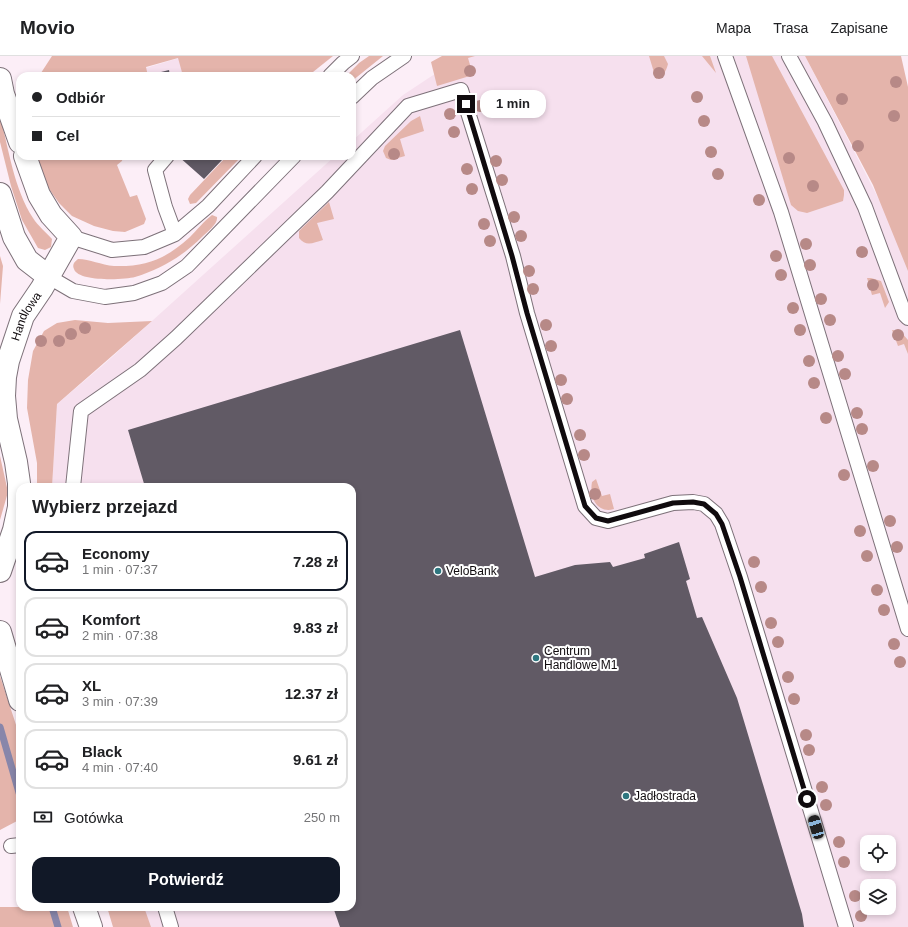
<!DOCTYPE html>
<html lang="pl">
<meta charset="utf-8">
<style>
body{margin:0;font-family:Arial,sans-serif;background:#f6f6f6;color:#202124;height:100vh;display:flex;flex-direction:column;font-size:15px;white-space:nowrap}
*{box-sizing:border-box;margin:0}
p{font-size:13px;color:#757577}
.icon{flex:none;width:22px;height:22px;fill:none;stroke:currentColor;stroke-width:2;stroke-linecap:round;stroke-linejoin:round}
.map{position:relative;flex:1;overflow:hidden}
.sheet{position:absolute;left:16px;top:427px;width:340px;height:428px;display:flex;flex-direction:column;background:#fff;border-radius:12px;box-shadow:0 2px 6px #0003}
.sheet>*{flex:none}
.top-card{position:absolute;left:16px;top:16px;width:340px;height:88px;border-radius:12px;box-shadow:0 2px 6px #0003;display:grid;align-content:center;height:88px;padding:0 16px;background:#fff}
.controls{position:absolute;left:860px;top:779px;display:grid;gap:8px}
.controls a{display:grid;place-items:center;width:36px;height:36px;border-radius:8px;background:#fff;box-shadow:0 2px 6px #0003;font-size:20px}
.end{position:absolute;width:18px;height:18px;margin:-9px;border:5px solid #100b0e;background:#fff;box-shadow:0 0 0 2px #fff}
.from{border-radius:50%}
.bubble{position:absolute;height:28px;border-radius:12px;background:#fff;box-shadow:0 2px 6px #0003;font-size:13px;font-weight:700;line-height:28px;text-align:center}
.car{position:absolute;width:12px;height:24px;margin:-12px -6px;border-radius:5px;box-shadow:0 0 3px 1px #0007;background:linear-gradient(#222 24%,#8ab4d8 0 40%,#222 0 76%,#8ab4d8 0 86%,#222 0)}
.top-card b{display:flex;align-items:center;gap:14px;height:38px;font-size:15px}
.top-card b+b{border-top:1px solid #e0e0e0}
.top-card i{width:10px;height:10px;background:#202124}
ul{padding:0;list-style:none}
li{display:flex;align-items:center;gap:12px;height:60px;margin:0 8px 6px;padding:0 8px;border:2px solid #e0e0e0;border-radius:12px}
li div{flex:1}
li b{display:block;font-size:15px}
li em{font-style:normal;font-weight:700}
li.current{border-color:#111827}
li>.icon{width:36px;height:36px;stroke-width:1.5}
h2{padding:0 16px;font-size:18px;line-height:48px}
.pay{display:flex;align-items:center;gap:10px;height:44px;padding:0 16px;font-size:15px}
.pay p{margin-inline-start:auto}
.action{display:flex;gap:8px;margin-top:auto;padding:8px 16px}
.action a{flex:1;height:46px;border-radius:12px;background:#111827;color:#fff;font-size:16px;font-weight:700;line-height:46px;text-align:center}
header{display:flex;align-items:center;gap:24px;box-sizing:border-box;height:56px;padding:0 20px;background:#fff;border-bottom:1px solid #e0e0e0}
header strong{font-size:19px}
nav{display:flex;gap:22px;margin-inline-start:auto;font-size:14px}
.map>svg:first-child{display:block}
.built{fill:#f6e0ee;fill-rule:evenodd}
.green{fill:#e4b4ab}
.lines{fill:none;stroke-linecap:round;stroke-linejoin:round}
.stream{stroke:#8886aa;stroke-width:7}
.building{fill:#615a65}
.lane-casing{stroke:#7d7179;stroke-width:16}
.street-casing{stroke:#7d7179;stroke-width:24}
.lane{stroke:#fff;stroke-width:14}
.street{stroke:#fff;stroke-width:22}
.tree{fill:#b78987}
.route{stroke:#100b0e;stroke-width:5}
.poi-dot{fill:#2e767f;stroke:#fff;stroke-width:1.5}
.labels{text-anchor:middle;stroke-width:4;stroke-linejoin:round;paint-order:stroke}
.street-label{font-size:12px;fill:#100b0e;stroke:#fff}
.poi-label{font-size:12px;fill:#100b0e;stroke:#fff;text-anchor:start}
</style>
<header>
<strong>Movio</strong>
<nav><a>Mapa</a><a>Trasa</a><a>Zapisane</a></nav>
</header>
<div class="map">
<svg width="908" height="871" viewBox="0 0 908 871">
<rect width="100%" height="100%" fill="#fceef7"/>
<path class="built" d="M462 0H805L908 200V871H149L143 851H352V431H52L57 348 102 310 335 100H352V85L403 39ZM867 786H889V808H867ZM867 830H889V852H867Z
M179 2 183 20H148L146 12Z"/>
<path class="green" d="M52 0H333L308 20H183L178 2 146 11 148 20H39Z
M369 0H383L352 25V20H346L359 7Z
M442 0H475L468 2 473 19 437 30 431 6Z
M649 0H664L668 8C666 16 663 20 656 23Z
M702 0H710L716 17Z
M746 0H772L844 134V139L843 145 807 157 798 155 791 149Z
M805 0H901L908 31V215L873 129Z
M0 60C9 94 14 133 33 162 38 170 46 176 52 183L51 191 45 194 38 192 22 164 11 130 0 86Z
M420 60 424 75 400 83 405 100 391 104 386 102 383 95 385 90 411 65Z
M37 100H123L122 105 117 109 130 141 137 139 146 163 144 168 125 176 113 175 94 170 72 160 59 147 47 130Z
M227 100H242L196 147 190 148 188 143 190 139Z
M329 146 334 163 317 167 323 184C313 187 306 191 299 182V175Z
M212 159 217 161C218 168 208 175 203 180 184 199 162 213 135 221 124 224 78 226 74 213 72 209 74 206 78 203 90 203 101 209 114 210 146 211 166 203 190 181 197 174 204 165 212 159Z
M0 200 3 210 0 248Z
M867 222H871L881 225 889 246 885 252 880 237 872 239Z
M75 264 108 267 152 265 57 348 52 431H37V407L27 352 28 324 33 295 44 275 57 267Z
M892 274 900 275 908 284V298L904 288 898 290Z
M0 400 8 436 0 464Z
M596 423 602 440 610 438 614 453C597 458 589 441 592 426Z
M20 522V572C15 558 16 537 20 522Z
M0 620 20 681V766L17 765 0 774Z
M0 851H67L73 871H0Z
M107 851H144L151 871H113Z"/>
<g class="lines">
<path class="stream" d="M0 671 20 740
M52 851 58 871"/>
</g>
<path class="building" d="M169 14 170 20H162L161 16Z
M178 100H218L222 104 204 123Z
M460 274 535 521 575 509 610 506 613 511 645 502 644 498 679 486 690 523 686 525 697 562 702 561 737 642 802 858 804 871H340L333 851H352V431H145L128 374Z"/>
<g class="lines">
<defs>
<path id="lane" d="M725 0 781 156 908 573
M789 0 825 66 865 151 905 259 908 262
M330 20 343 7 352 0
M352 41 372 22 404 0
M167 100 155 114 165 151 175 178
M71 181 112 194 144 191 175 178 208 150 255 100
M49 221 73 235 105 241 134 237 162 227 187 210 294 100
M73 431 81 355 140 314 176 282 327 136 408 50 461 34 513 200 527 257 585 450 596 462 608 465 673 447 693 446 704 448 716 458 722 468 740 521 846 871
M11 790 20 789
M165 851 171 871"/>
<g id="street">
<path d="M0 23 3 38 20 86"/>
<path d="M0 138 14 181 27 204 49 221"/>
<path id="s1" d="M0 515 14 474 19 451V427L16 406 6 363 4 340 5 321 8 305 23 260 42 232 71 181 51 159 39 139 25 100"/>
<path d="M0 576 20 644"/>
<path d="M84 851 91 871"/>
</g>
</defs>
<use href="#lane" class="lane-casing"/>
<use href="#street" class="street-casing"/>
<use href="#lane" class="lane"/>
<use href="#street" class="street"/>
</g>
<g class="tree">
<circle cx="470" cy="15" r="6"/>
<circle cx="659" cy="17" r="6"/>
<circle cx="896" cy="26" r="6"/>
<circle cx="697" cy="41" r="6"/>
<circle cx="842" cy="43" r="6"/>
<circle cx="480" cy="50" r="6"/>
<circle cx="450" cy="58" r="6"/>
<circle cx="894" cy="60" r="6"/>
<circle cx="704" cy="65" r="6"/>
<circle cx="454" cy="76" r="6"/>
<circle cx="858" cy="90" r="6"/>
<circle cx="711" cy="96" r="6"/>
<circle cx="394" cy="98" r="6"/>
<circle cx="789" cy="102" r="6"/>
<circle cx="496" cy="105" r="6"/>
<circle cx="467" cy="113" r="6"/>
<circle cx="718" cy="118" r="6"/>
<circle cx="502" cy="124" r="6"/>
<circle cx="813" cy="130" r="6"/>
<circle cx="472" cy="133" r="6"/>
<circle cx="759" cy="144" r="6"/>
<circle cx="514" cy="161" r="6"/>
<circle cx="484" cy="168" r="6"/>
<circle cx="521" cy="180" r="6"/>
<circle cx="490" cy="185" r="6"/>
<circle cx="806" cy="188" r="6"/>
<circle cx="862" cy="196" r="6"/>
<circle cx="776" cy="200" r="6"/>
<circle cx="810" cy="209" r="6"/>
<circle cx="529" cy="215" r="6"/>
<circle cx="781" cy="219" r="6"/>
<circle cx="873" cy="229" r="6"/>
<circle cx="533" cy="233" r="6"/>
<circle cx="821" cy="243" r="6"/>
<circle cx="793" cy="252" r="6"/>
<circle cx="830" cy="264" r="6"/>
<circle cx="546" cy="269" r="6"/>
<circle cx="85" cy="272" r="6"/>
<circle cx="800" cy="274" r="6"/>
<circle cx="71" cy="278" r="6"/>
<circle cx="898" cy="279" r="6"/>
<circle cx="41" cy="285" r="6"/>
<circle cx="59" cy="285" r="6"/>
<circle cx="551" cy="290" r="6"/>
<circle cx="838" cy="300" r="6"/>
<circle cx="809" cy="305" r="6"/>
<circle cx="845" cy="318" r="6"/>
<circle cx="561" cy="324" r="6"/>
<circle cx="814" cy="327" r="6"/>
<circle cx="567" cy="343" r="6"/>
<circle cx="857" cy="357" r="6"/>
<circle cx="826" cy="362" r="6"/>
<circle cx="862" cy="373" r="6"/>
<circle cx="580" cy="379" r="6"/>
<circle cx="584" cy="399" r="6"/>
<circle cx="873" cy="410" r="6"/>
<circle cx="844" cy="419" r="6"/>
<circle cx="595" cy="438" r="6"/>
<circle cx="890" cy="465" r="6"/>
<circle cx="860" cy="475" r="6"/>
<circle cx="897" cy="491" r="6"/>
<circle cx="867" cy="500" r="6"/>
<circle cx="754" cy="506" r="6"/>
<circle cx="761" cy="531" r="6"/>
<circle cx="877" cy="534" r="6"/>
<circle cx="884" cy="554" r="6"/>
<circle cx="771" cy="567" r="6"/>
<circle cx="778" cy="586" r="6"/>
<circle cx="894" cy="588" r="6"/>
<circle cx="900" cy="606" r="6"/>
<circle cx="788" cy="621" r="6"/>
<circle cx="794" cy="643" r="6"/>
<circle cx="806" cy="679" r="6"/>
<circle cx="809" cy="694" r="6"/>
<circle cx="822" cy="731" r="6"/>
<circle cx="826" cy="749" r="6"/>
<circle cx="839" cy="786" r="6"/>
<circle cx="844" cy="806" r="6"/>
<circle cx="855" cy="840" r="6"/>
<circle cx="861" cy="860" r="6"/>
</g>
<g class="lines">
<path class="route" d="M466 48 512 200 527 257 585 450 596 462 608 465 673 447 693 446 704 448 716 458 722 468 740 521 807 743"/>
</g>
<g class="poi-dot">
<circle cx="438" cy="515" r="4"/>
<circle cx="536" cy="602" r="4"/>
<circle cx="626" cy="740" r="4"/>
</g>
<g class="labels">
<g class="street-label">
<text dy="4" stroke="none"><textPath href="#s1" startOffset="263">Handlowa</textPath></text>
</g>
<g class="poi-label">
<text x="446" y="519">VeloBank</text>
<text x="544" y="599">Centrum<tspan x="544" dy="14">Handlowe M1</tspan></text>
<text x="634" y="744">Jadłostrada</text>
</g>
</g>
</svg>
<div class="controls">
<a><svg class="icon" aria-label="locate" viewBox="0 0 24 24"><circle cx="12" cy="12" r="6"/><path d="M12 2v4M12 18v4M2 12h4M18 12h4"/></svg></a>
<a><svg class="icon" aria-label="layers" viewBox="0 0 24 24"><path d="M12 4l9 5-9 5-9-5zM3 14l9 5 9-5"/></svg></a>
</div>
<i class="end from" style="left:807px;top:743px"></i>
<i class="end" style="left:466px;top:48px"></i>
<div class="bubble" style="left:480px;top:34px;width:66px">1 min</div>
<i class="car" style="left:816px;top:771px;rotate:344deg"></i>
<div class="top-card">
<b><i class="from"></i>Odbiór</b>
<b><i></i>Cel</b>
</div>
<section class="sheet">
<h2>Wybierz przejazd</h2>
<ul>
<li class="current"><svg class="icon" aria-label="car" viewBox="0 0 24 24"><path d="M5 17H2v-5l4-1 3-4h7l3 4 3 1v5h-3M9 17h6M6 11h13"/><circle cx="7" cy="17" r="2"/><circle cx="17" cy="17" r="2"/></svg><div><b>Economy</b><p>1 min · 07:37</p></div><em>7.28 zł</em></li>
<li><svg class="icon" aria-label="car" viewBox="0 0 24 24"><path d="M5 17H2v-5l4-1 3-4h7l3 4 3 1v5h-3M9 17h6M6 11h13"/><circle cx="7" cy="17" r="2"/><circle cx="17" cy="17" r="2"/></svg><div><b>Komfort</b><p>2 min · 07:38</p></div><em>9.83 zł</em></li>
<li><svg class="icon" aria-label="car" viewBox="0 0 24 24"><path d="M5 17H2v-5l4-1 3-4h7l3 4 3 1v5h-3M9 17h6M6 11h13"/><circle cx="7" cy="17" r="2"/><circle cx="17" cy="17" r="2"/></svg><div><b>XL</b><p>3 min · 07:39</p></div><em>12.37 zł</em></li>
<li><svg class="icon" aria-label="car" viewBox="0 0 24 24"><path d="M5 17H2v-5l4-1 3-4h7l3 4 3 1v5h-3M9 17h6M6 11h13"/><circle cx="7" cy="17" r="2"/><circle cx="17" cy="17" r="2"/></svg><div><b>Black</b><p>4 min · 07:40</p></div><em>9.61 zł</em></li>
</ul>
<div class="pay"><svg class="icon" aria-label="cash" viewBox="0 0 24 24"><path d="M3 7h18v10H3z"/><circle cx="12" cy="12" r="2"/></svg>Gotówka<p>250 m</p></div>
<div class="action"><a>Potwierdź</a></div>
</section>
</div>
